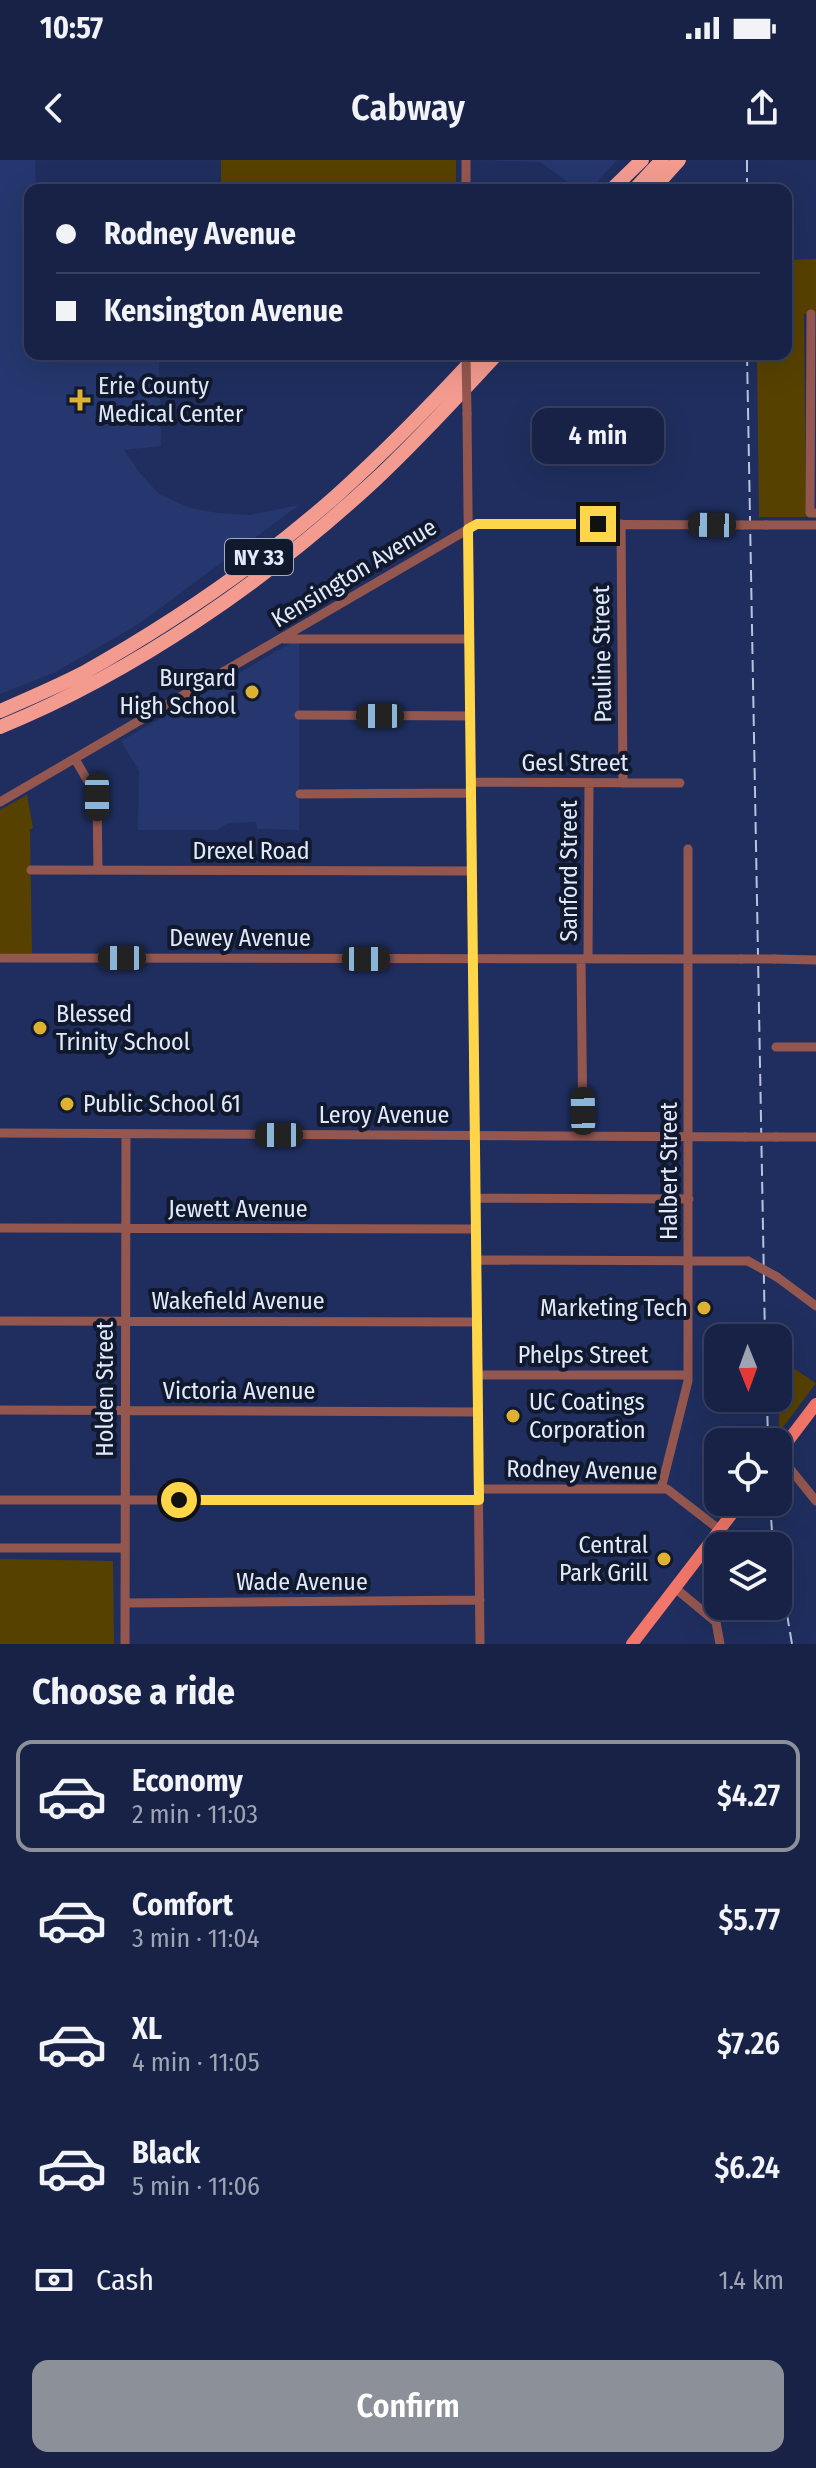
<!DOCTYPE html>
<meta charset="utf-8">
<style>
body{margin:0;font-family:"Fira Sans Condensed",sans-serif;background:#242f51;color:#f1f3f6;height:100vh;display:flex;flex-direction:column;font-size:30px;white-space:nowrap}
*{box-sizing:border-box;margin:0}
p{font-size:26px;color:#9ea4b3}
.icon{flex:none;width:44px;height:44px;fill:none;stroke:currentColor;stroke-width:2;stroke-linecap:round;stroke-linejoin:round}
.map{position:relative;height:1484px;overflow:hidden}
.side{display:flex;flex-direction:column;background:#172246;flex:1}
.side>*{flex:none}
.guide{position:absolute;left:24px;top:24px;width:768px;height:176px;border-radius:16px;box-shadow:0 8px 32px #0002,0 0 0 2px #363f5f;display:grid;align-content:center;height:176px;padding:0 32px;background:#172246}
.needle{width:52px;rotate:179deg}
.buttons{position:absolute;left:704px;top:1164px;display:grid;gap:16px}
.buttons a{display:grid;place-items:center;width:88px;height:88px;border-radius:16px;background:#172246;box-shadow:0 8px 32px #0002,0 0 0 2px #363f5f;font-size:40px}
.end{position:absolute;width:36px;height:36px;margin:-18px;border:10px solid #ffd54a;background:#111;box-shadow:0 0 0 4px #111}
.from{border-radius:50%}
.bubble{position:absolute;height:56px;border-radius:16px;background:#172246;box-shadow:0 8px 32px #0002,0 0 0 2px #363f5f;font-size:26px;font-weight:600;line-height:56px;text-align:center}
.car{position:absolute;width:24px;height:48px;margin:-24px -12px;border-radius:10px;box-shadow:0 0 6px 2px #0007;background:linear-gradient(#222 24%,#8ab4d8 0 40%,#222 0 76%,#8ab4d8 0 86%,#222 0)}
.guide b{display:flex;align-items:center;gap:28px;height:76px;font-size:30px}
.guide b+b{border-top:2px solid #363f5f}
.guide i{width:20px;height:20px;background:#f1f3f6}
ul{padding:0;list-style:none}
li{display:flex;align-items:center;gap:24px;height:112px;margin:0 16px 12px;padding:0 16px;border:4px solid transparent;border-radius:16px}
li div{flex:1}
li b{display:block;font-size:30px}
li em{font-style:normal;font-weight:600}
li.current{border-color:#8c9099}
li>.icon{width:72px;height:72px;stroke-width:1.5}
h2{padding:0 32px;font-size:36px;line-height:96px}
.pay{display:flex;align-items:center;gap:20px;height:88px;padding:0 32px;font-size:30px}
.pay p{margin-inline-start:auto}
.action{display:flex;gap:16px;margin-top:auto;padding:16px 32px}
.action a{flex:1;height:92px;border-radius:16px;background:#8c9099;color:#fff;font-size:32px;font-weight:600;line-height:92px;text-align:center}
.status{display:flex;justify-content:space-between;align-items:center;height:56px;padding:0 40px;background:#172246;direction:ltr}
.status svg{height:22px;fill:currentColor}
header{display:flex;justify-content:space-between;align-items:center;height:104px;padding:0 32px;background:#172246;font-size:36px;font-weight:600}
.map>svg:first-child{display:block}
.built{fill:#25376e}
.green{fill:#574100}
.lines{fill:none;stroke-linecap:round;stroke-linejoin:round}
.minor{stroke:#945750;stroke-width:9}
.major{stroke:#f27669;stroke-width:12}
.highway{stroke:#f49b90;stroke-width:14}
.rail{stroke:#b9c2da;stroke-width:2;stroke-dasharray:12 6;stroke-linecap:butt}
.minor-bridge{stroke:#945750;stroke-width:9}
.route{stroke:#ffd54a;stroke-width:10}
.poi-dot{fill:#deb133;stroke:#11192e;stroke-width:3}
.labels{text-anchor:middle;stroke-width:8;stroke-linejoin:round;paint-order:stroke}
.shield{fill:#11192e;stroke:#a3abbe;stroke-width:2}
.shield-label{font-size:22px;font-weight:bold;fill:#e2e9fb}
.poi-label{font-size:24px;fill:#e2e9fb;stroke:#11192e;text-anchor:start}
.street-label{font-size:24px;fill:#e2e9fb;stroke:#11192e}
</style>
<div class="status"><b>10:57</b><svg viewBox="0 0 49 12"><path d="M0 12V9h3v3zM5 12V6h3v6zM10 12V3h3v9zM15 12V0h3v12zM26 1h20v11H26zM47 4h2v5h-2z"/></svg></div>
<header><svg class="icon" aria-label="back" viewBox="0 0 24 24"><path d="M15 5l-7 7 7 7"/></svg>Cabway<svg class="icon" aria-label="share" viewBox="0 0 24 24"><path d="M12 15V3M7 8l5-5 5 5M5 13v7h14v-7"/></svg></header>
<div class="map">
<svg width="816" height="1484" viewBox="0 0 816 1484">
<rect width="100%" height="100%" fill="#1f2e5e"/>
<path class="built" d="M0 0H35L36 30H30V194H159L161 286 124 290 139 312 159 334 190 348 218 353 250 355 299 345 140 463 56 512 0 534Z
M476 0H617L590 30H579L540 2Z
M291 483H299V670L257 669 256 662 229 663 217 670H138L139 611 121 581Z"/>
<path class="green" d="M221 0H456V30H221Z
M816 99V154H804L806 357H759L757 194H786V100Z
M27 635 33 668 30 669 32 793H0V650Z
M778 1198 816 1223 781 1270 779 1269Z
M0 1399 113 1401 114 1484H0Z"/>
<g class="lines">
<path class="minor" d="M466 30V0
M811 154 810 353H816
M467 254 480 1484
M621 364 623 623
M766 365H816
M284 479H469
M299 555 470 556
M75 599 97 637 98 710
M471 622 680 623
M300 634 471 633
M0 642 477 364 742 365
M31 710 472 711
M0 798 741 799
M581 799 583 976
M588 799 589 623
M774 799 816 800
M776 887H816
M0 973 745 977
M776 977H816
M475 1038 689 1039
M0 1068 476 1069
M476 1100 748 1101
M777 1117 816 1146
M0 1161 477 1162
M477 1215H688
M0 1250 478 1252
M778 1294 816 1341
M479 1329H667L720 1370
M661 1329 688 1221V689
M0 1340H479
M0 1388H125
M675 1428 716 1462 720 1484
M125 1443 480 1440
M125 1484 126 974"/>
<path class="major" d="M778 1294 816 1244
M632 1484 741 1342"/>
<path class="highway" d="M611 30 642 0
M634 30 662 0
M652 30 679 0
M0 551C28 539 56 527 83 513 172 463 260 403 336 336 386 291 433 243 478 194
M0 567C135 512 267 420 374 321 417 281 457 237 497 194"/>
<path class="rail" d="M747 0V30
M747 194 765 1178
M767 1238 768 1282
M770 1342 773 1386
M778 1401 792 1484"/>
<path class="minor-bridge" d="M466 194 467 254
M742 365H766
M741 799H774
M745 977H776
M748 1101 777 1117"/>
</g>
<g class="lines">
<path class="route" d="M179 1340H479L468 369 477 364H598"/>
</g>
<g class="poi-dot">
<path d="M76 228h8v8h8v8h-8v8h-8v-8h-8v-8h8z"/>
<circle cx="252" cy="532" r="8"/>
<circle cx="40" cy="868" r="8"/>
<circle cx="67" cy="944" r="8"/>
<circle cx="704" cy="1148" r="8"/>
<circle cx="513" cy="1256" r="8"/>
<circle cx="664" cy="1399" r="8"/>
</g>
<g class="labels">
<rect class="shield" x="225" y="379" width="68" height="36" rx="6"/>
<g class="shield-label">
<text x="259" y="405">NY 33</text>
</g>
<g class="poi-label">
<text x="98" y="234">Erie County<tspan x="98" dy="28">Medical Center</tspan></text>
<text x="236" y="526" text-anchor="end">Burgard<tspan x="236" dy="28">High School</tspan></text>
<text x="56" y="862">Blessed<tspan x="56" dy="28">Trinity School</tspan></text>
<text x="83" y="952">Public School 61</text>
<text x="688" y="1156" text-anchor="end">Marketing Tech</text>
<text x="529" y="1250">UC Coatings<tspan x="529" dy="28">Corporation</tspan></text>
<text x="648" y="1393" text-anchor="end">Central<tspan x="648" dy="28">Park Grill</tspan></text>
</g>
<g class="street-label">
<text transform="translate(354 413) rotate(-31)" y="8">Kensington Avenue</text>
<text transform="translate(602 494) rotate(-91)" y="8">Pauline Street</text>
<text x="575" y="611">Gesl Street</text>
<text x="251" y="699">Drexel Road</text>
<text transform="translate(569 711) rotate(-90)" y="8">Sanford Street</text>
<text x="240" y="786">Dewey Avenue</text>
<text x="384" y="963">Leroy Avenue</text>
<text transform="translate(669 1011) rotate(-90)" y="8">Halbert Street</text>
<text x="238" y="1057">Jewett Avenue</text>
<text x="238" y="1149">Wakefield Avenue</text>
<text x="583" y="1203">Phelps Street</text>
<text transform="translate(105 1229) rotate(-90)" y="8">Holden Street</text>
<text x="239" y="1239">Victoria Avenue</text>
<text transform="translate(582 1310) rotate(1)" y="8">Rodney Avenue</text>
<text x="302" y="1430">Wade Avenue</text>
</g>
</g>
</svg>
<div class="buttons">
<a><svg class="needle" viewBox="-14 -14 28 28"><path d="M0-13l5 13h-10z" fill="#e53935"/><path d="M0 13l5-13h-10z" fill="#9ea4b3"/></svg></a>
<a><svg class="icon" aria-label="locate" viewBox="0 0 24 24"><circle cx="12" cy="12" r="6"/><path d="M12 2v4M12 18v4M2 12h4M18 12h4"/></svg></a>
<a><svg class="icon" aria-label="layers" viewBox="0 0 24 24"><path d="M12 4l9 5-9 5-9-5zM3 14l9 5 9-5"/></svg></a>
</div>
<i class="end from" style="left:179px;top:1340px"></i>
<i class="end" style="left:598px;top:364px"></i>
<div class="bubble" style="left:532px;top:248px;width:132px">4 min</div>
<i class="car" style="left:712px;top:365px;rotate:271deg"></i>
<i class="car" style="left:380px;top:556px;rotate:270deg"></i>
<i class="car" style="left:97px;top:637px;rotate:180deg"></i>
<i class="car" style="left:122px;top:798px;rotate:270deg"></i>
<i class="car" style="left:366px;top:799px;rotate:90deg"></i>
<i class="car" style="left:583px;top:951px;rotate:359deg"></i>
<i class="car" style="left:279px;top:975px;rotate:270deg"></i>
<div class="guide">
<b><i class="from"></i>Rodney Avenue</b>
<b><i></i>Kensington Avenue</b>
</div>
</div>
<section class="side">
<h2>Choose a ride</h2>
<ul>
<li class="current"><svg class="icon" aria-label="car" viewBox="0 0 24 24"><path d="M5 17H2v-5l4-1 3-4h7l3 4 3 1v5h-3M9 17h6M6 11h13"/><circle cx="7" cy="17" r="2"/><circle cx="17" cy="17" r="2"/></svg><div><b>Economy</b><p>2 min · 11:03</p></div><em>$4.27</em></li>
<li><svg class="icon" aria-label="car" viewBox="0 0 24 24"><path d="M5 17H2v-5l4-1 3-4h7l3 4 3 1v5h-3M9 17h6M6 11h13"/><circle cx="7" cy="17" r="2"/><circle cx="17" cy="17" r="2"/></svg><div><b>Comfort</b><p>3 min · 11:04</p></div><em>$5.77</em></li>
<li><svg class="icon" aria-label="car" viewBox="0 0 24 24"><path d="M5 17H2v-5l4-1 3-4h7l3 4 3 1v5h-3M9 17h6M6 11h13"/><circle cx="7" cy="17" r="2"/><circle cx="17" cy="17" r="2"/></svg><div><b>XL</b><p>4 min · 11:05</p></div><em>$7.26</em></li>
<li><svg class="icon" aria-label="car" viewBox="0 0 24 24"><path d="M5 17H2v-5l4-1 3-4h7l3 4 3 1v5h-3M9 17h6M6 11h13"/><circle cx="7" cy="17" r="2"/><circle cx="17" cy="17" r="2"/></svg><div><b>Black</b><p>5 min · 11:06</p></div><em>$6.24</em></li>
</ul>
<div class="pay"><svg class="icon" aria-label="cash" viewBox="0 0 24 24"><path d="M3 7h18v10H3z"/><circle cx="12" cy="12" r="2"/></svg>Cash<p>1.4 km</p></div>
<div class="action"><a>Confirm</a></div>
</section>
